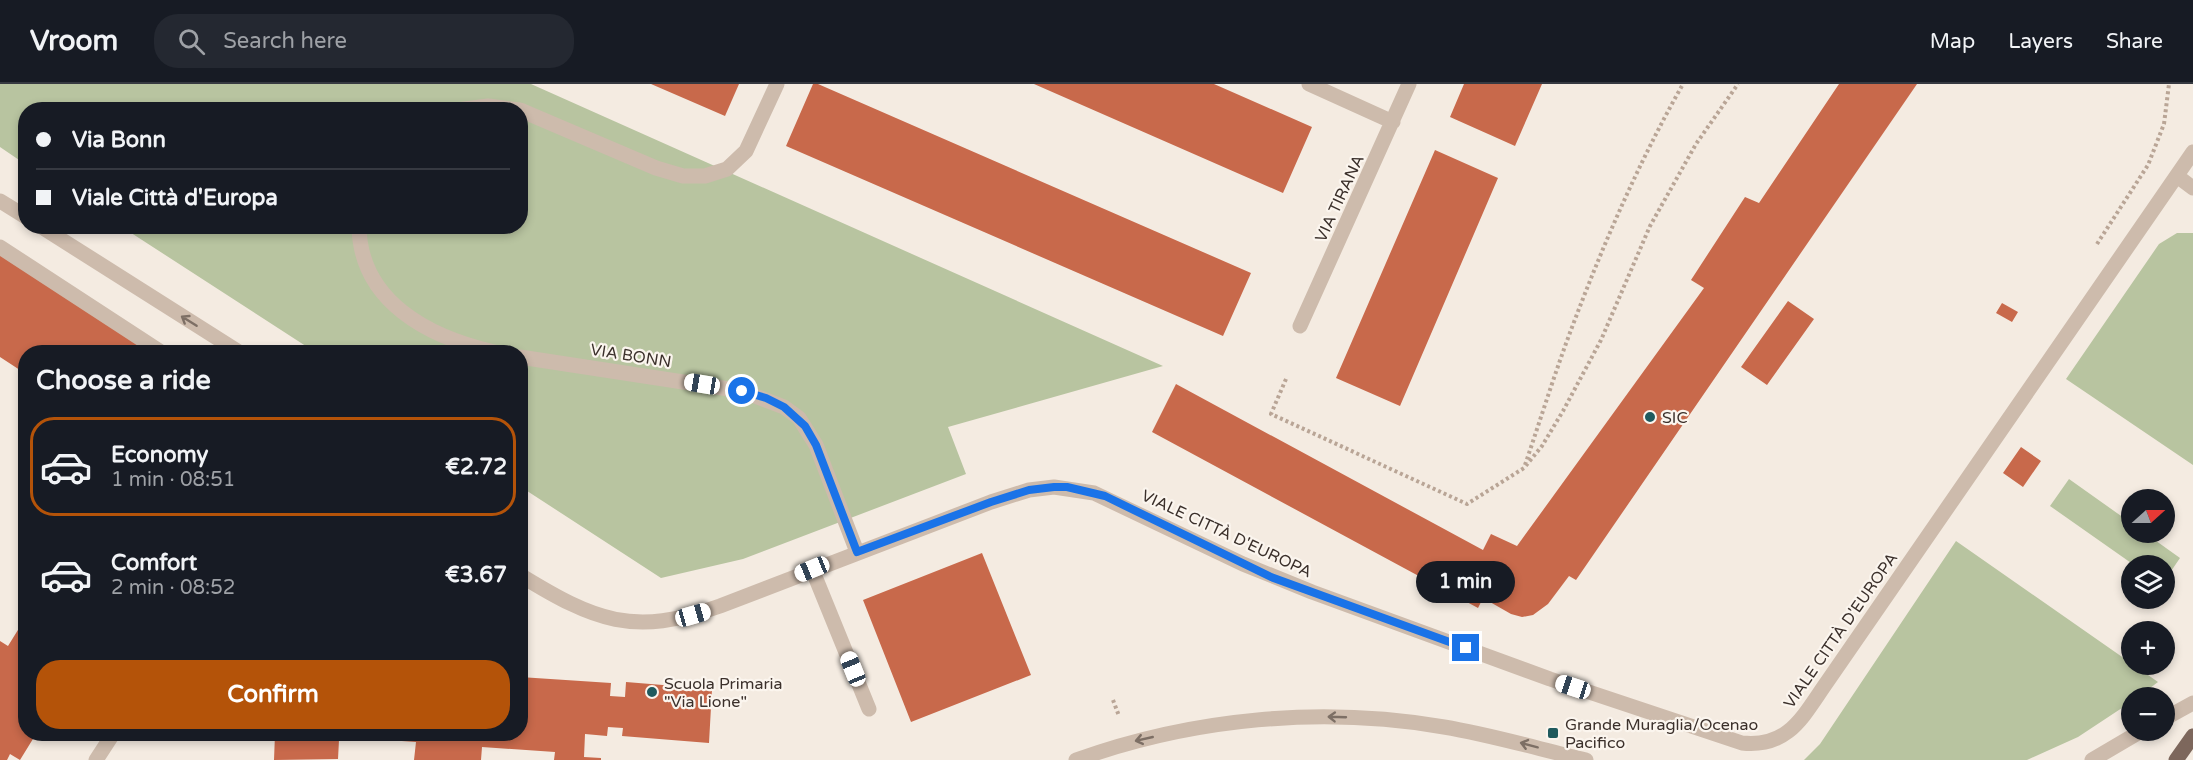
<!DOCTYPE html>
<meta charset="utf-8">
<style>
body{margin:0;font-family:"Varela Round",sans-serif;background:#242831;color:#f1f3f6;height:100vh;display:flex;flex-direction:column;font-size:22px;white-space:nowrap}
*{box-sizing:border-box;margin:0}
p{font-size:20px;color:#9ea1a6}
.icon{flex:none;width:33px;height:33px;fill:none;stroke:currentColor;stroke-width:2;stroke-linecap:round;stroke-linejoin:round}
.map{position:relative;flex:1;overflow:hidden}
.drawer{position:absolute;left:18px;top:261px;width:510px;height:396px;display:flex;flex-direction:column;background:#171b24;border-radius:24px;box-shadow:0 3px 9px #0003}
.drawer>*{flex:none}
.banner{position:absolute;left:18px;top:18px;width:510px;height:132px;border-radius:24px;box-shadow:0 3px 9px #0003;display:grid;align-content:center;height:132px;padding:0 18px;background:#171b24}
.needle{width:39px;rotate:69deg}
.fabs{position:absolute;left:2121px;top:405px;display:grid;gap:12px}
.fabs a{display:grid;place-items:center;width:54px;height:54px;border-radius:50%;background:#171b24;box-shadow:0 3px 9px #0003;font-size:30px}
.end{position:absolute;width:27px;height:27px;margin:-14px;border:8px solid #1a73e8;background:#fff;box-shadow:0 0 0 3px #fff}
.from{border-radius:50%}
.bubble{position:absolute;height:42px;border-radius:21px;background:#171b24;box-shadow:0 3px 9px #0003;font-size:20px;font-weight:700;line-height:42px;text-align:center}
.car{position:absolute;width:18px;height:36px;margin:-18px -9px;border-radius:8px;box-shadow:0 0 4px 2px #0007;background:linear-gradient(#fff 24%,#345 0 40%,#fff 0 76%,#345 0 86%,#fff 0)}
.banner b{display:flex;align-items:center;gap:21px;height:57px;font-size:22px}
.banner b+b{border-top:2px solid #363941}
.banner i{width:15px;height:15px;background:#f1f3f6}
ul{padding:0;list-style:none}
li{display:flex;align-items:center;gap:18px;height:99px;margin:0 12px 9px;padding:0 6px;border:3px solid transparent;border-radius:24px}
li div{flex:1}
li b{display:block;font-size:22px}
li em{font-style:normal;font-weight:700}
li.current{border-color:#b45309}
li>.icon{width:54px;height:54px;stroke-width:1.5}
h2{padding:0 18px;font-size:27px;line-height:72px}
.cta{display:flex;gap:12px;margin-top:auto;padding:12px 18px}
.cta a{flex:1;height:69px;border-radius:24px;background:#b45309;color:#fff;font-size:24px;font-weight:700;line-height:69px;text-align:center}
header{display:flex;align-items:center;gap:36px;box-sizing:border-box;height:84px;padding:0 30px;background:#171b24;border-bottom:2px solid #363941}
header strong{font-size:28px}
nav{display:flex;gap:33px;margin-inline-start:auto;font-size:21px}
.search{width:420px;height:54px;background:#242831;display:flex;align-items:center;gap:15px;box-sizing:border-box;padding:0 21px;border-radius:24px;color:#9ea1a6;font-size:22px}
.map>svg:first-child{display:block}
.green{fill:#b8c4a0}
.building{fill:#c8694b}
.lines{fill:none;stroke-linecap:round;stroke-linejoin:round}
.path{stroke:#b9a596;stroke-width:4;stroke-dasharray:3 3;stroke-linecap:butt}
.minor{stroke:#cdbbac;stroke-width:15}
.major{stroke:#7d675c;stroke-width:15}
.oneway{stroke:#7d6f65}
.route{stroke:#1a73e8;stroke-width:8}
.poi-dot{fill:#1f5a5e;stroke:#fbf5ee;stroke-width:2}
.labels{text-anchor:middle;stroke-width:4.5;stroke-linejoin:round;paint-order:stroke}
.street-label{font-size:16px;fill:#3b302b;stroke:#fbf5ee}
.poi-label{font-size:16px;fill:#3b302b;stroke:#fbf5ee;text-anchor:start}
</style>
<header>
<strong>Vroom</strong>
<div class="search"><svg class="icon" aria-label="search" viewBox="0 0 24 24"><circle cx="10" cy="10" r="6"/><path d="M15 15l6 6"/></svg>Search here</div>
<nav><a>Map</a><a>Layers</a><a>Share</a></nav>
</header>
<div class="map">
<svg width="2193" height="676" viewBox="0 0 2193 676">
<rect width="100%" height="100%" fill="#f4ebe1"/>
<path class="green" d="M0 0H531L1163 282 948 343 966 390 743 475 661 494 521 403 520 268H315L122 143 520 142V26H26L25 80 0 63Z
M2177 149H2193V381L2066 295 2159 160Z
M2069 395 2131 439 2132 448 2145 449 2180 474 2165 496 2164 482 2134 481 2050 422Z
M1956 457 2158 598 2138 613 2132 614 2131 618 2078 653 2027 676H1804L1820 660Z"/>
<path class="building" d="M651 0H739L725 32Z
M813 0H818L1251 189 1223 252 786 62Z
M1034 0H1214L1312 43 1283 109Z
M1464 0H1542L1515 62 1450 33Z
M1839 0H1917L1576 496 1569 492 1548 520 1533 531 1522 533 1511 530 1483 514 1478 524 1152 348 1176 300 1483 466 1491 450 1517 462 1704 204 1691 196 1745 113 1759 119Z
M1435 66 1498 94 1400 322 1336 294Z
M0 170 153 268H26V290L0 273Z
M1788 217 1814 235 1767 301 1741 283Z
M2002 219 2018 228 2012 238 1996 229Z
M2021 363 2041 377 2023 403 2003 389Z
M982 469 1031 591 911 638 863 516Z
M26 533V650H36L20 676 10 670 7 676H0V557L8 562Z
M520 593 611 599 610 612 625 613 626 598 712 605 709 659 622 652 623 644 608 643 607 652 585 650 584 673 601 674V676H554L555 668 482 663 481 676H414L416 658 330 652V655L339 656 338 675 274 676 275 650H520Z"/>
<g class="lines">
<path class="path" d="M2097 160 2148 81 2164 40 2169 0
M1286 295 1271 330 1467 420 1524 384 1542 362 1563 327 1601 256 1650 142 1696 60 1738 0
M1525 381C1541 334 1556 285 1574 238 1605 156 1640 76 1683 0
M1113 616 1119 632"/>
<path class="minor" d="M1309 0 1393 38
M457 26 488 22 519 26
M520 26 656 84 683 92H705L727 85 746 67 777 0
M2177 92 2193 104
M0 117 26 133
M40 142 239 268
M359 142C360 218 429 253 494 268
M0 163 161 268
M1300 242 1409 0
M520 273 742 307 784 323 799 334 816 361 857 468
M812 485 869 625
M520 491C595 537 633 553 720 522L991 418 1029 406 1054 403 1094 409 1243 480 1312 508 1550 595 1742 659C1789 664 1803 632 1827 598L2193 68
M2164 635 2193 619
M96 676 113 650
M1076 676C1193 634 1321 622 1444 643 1492 651 1539 665 1586 676
M2092 676 2143 646"/>
<path class="major" d="M2176 676 2193 652"/>
</g>
<defs><path id="oneway-shaft" d="M-6 0H5M1.5-3L5.5 0L1.5 3" fill="none" stroke-width="1.6" stroke-linecap="round" stroke-linejoin="round" transform="scale(1.5)"/></defs>
<g class="oneway">
<use href="#oneway-shaft" transform="translate(189 237) rotate(-148)"/>
<use href="#oneway-shaft" transform="translate(1337 633) rotate(-178)"/>
<use href="#oneway-shaft" transform="translate(1144 655) rotate(167)"/>
<use href="#oneway-shaft" transform="translate(1529 661) rotate(-165)"/>
</g>
<g class="lines">
<path class="route" d="M742 307 766 314 784 323 805 342 816 361 857 468 991 418 1029 406 1054 403H1067L1105 412 1271 493 1466 564"/>
</g>
<g class="poi-dot">
<circle cx="1650" cy="333" r="6"/>
<circle cx="652" cy="608" r="6"/>
<rect x="1547" y="643" width="12" height="12" rx="3"/>
</g>
<g class="labels">
<g class="street-label">
<text transform="translate(1339 114) rotate(-65)" y="6">VIA TIRANA</text>
<text transform="translate(631 271) rotate(9)" y="6">VIA BONN</text>
<text transform="translate(1227 449) rotate(25)" y="6">VIALE CITTÀ D'EUROPA</text>
<text transform="translate(1840 546) rotate(-55)" y="6">VIALE CITTÀ D'EUROPA</text>
</g>
<g class="poi-label">
<text x="1662" y="339">SIC</text>
<text x="664" y="605">Scuola Primaria<tspan x="664" dy="18">"Via Lione"</tspan></text>
<text x="1565" y="646">Grande Muraglia/Ocenao<tspan x="1565" dy="18">Pacifico</tspan></text>
</g>
</g>
</svg>
<div class="fabs">
<a><svg class="needle" viewBox="-14 -14 28 28"><path d="M0-13l5 13h-10z" fill="#e53935"/><path d="M0 13l5-13h-10z" fill="#9ea1a6"/></svg></a>
<a><svg class="icon" aria-label="layers" viewBox="0 0 24 24"><path d="M12 4l9 5-9 5-9-5zM3 14l9 5 9-5"/></svg></a>
<a>+</a>
<a>−</a>
</div>
<i class="end from" style="left:742px;top:307px"></i>
<i class="end" style="left:1466px;top:564px"></i>
<div class="bubble" style="left:1416px;top:477px;width:99px">1 min</div>
<i class="car" style="left:702px;top:300px;rotate:279deg"></i>
<i class="car" style="left:812px;top:485px;rotate:248deg"></i>
<i class="car" style="left:693px;top:531px;rotate:74deg"></i>
<i class="car" style="left:853px;top:585px;rotate:338deg"></i>
<i class="car" style="left:1573px;top:603px;rotate:288deg"></i>
<div class="banner">
<b><i class="from"></i>Via Bonn</b>
<b><i></i>Viale Città d'Europa</b>
</div>
<section class="drawer">
<h2>Choose a ride</h2>
<ul>
<li class="current"><svg class="icon" aria-label="car" viewBox="0 0 24 24"><path d="M5 17H2v-5l4-1 3-4h7l3 4 3 1v5h-3M9 17h6M6 11h13"/><circle cx="7" cy="17" r="2"/><circle cx="17" cy="17" r="2"/></svg><div><b>Economy</b><p>1 min · 08:51</p></div><em>€2.72</em></li>
<li><svg class="icon" aria-label="car" viewBox="0 0 24 24"><path d="M5 17H2v-5l4-1 3-4h7l3 4 3 1v5h-3M9 17h6M6 11h13"/><circle cx="7" cy="17" r="2"/><circle cx="17" cy="17" r="2"/></svg><div><b>Comfort</b><p>2 min · 08:52</p></div><em>€3.67</em></li>
</ul>
<div class="cta"><a>Confirm</a></div>
</section>
</div>
